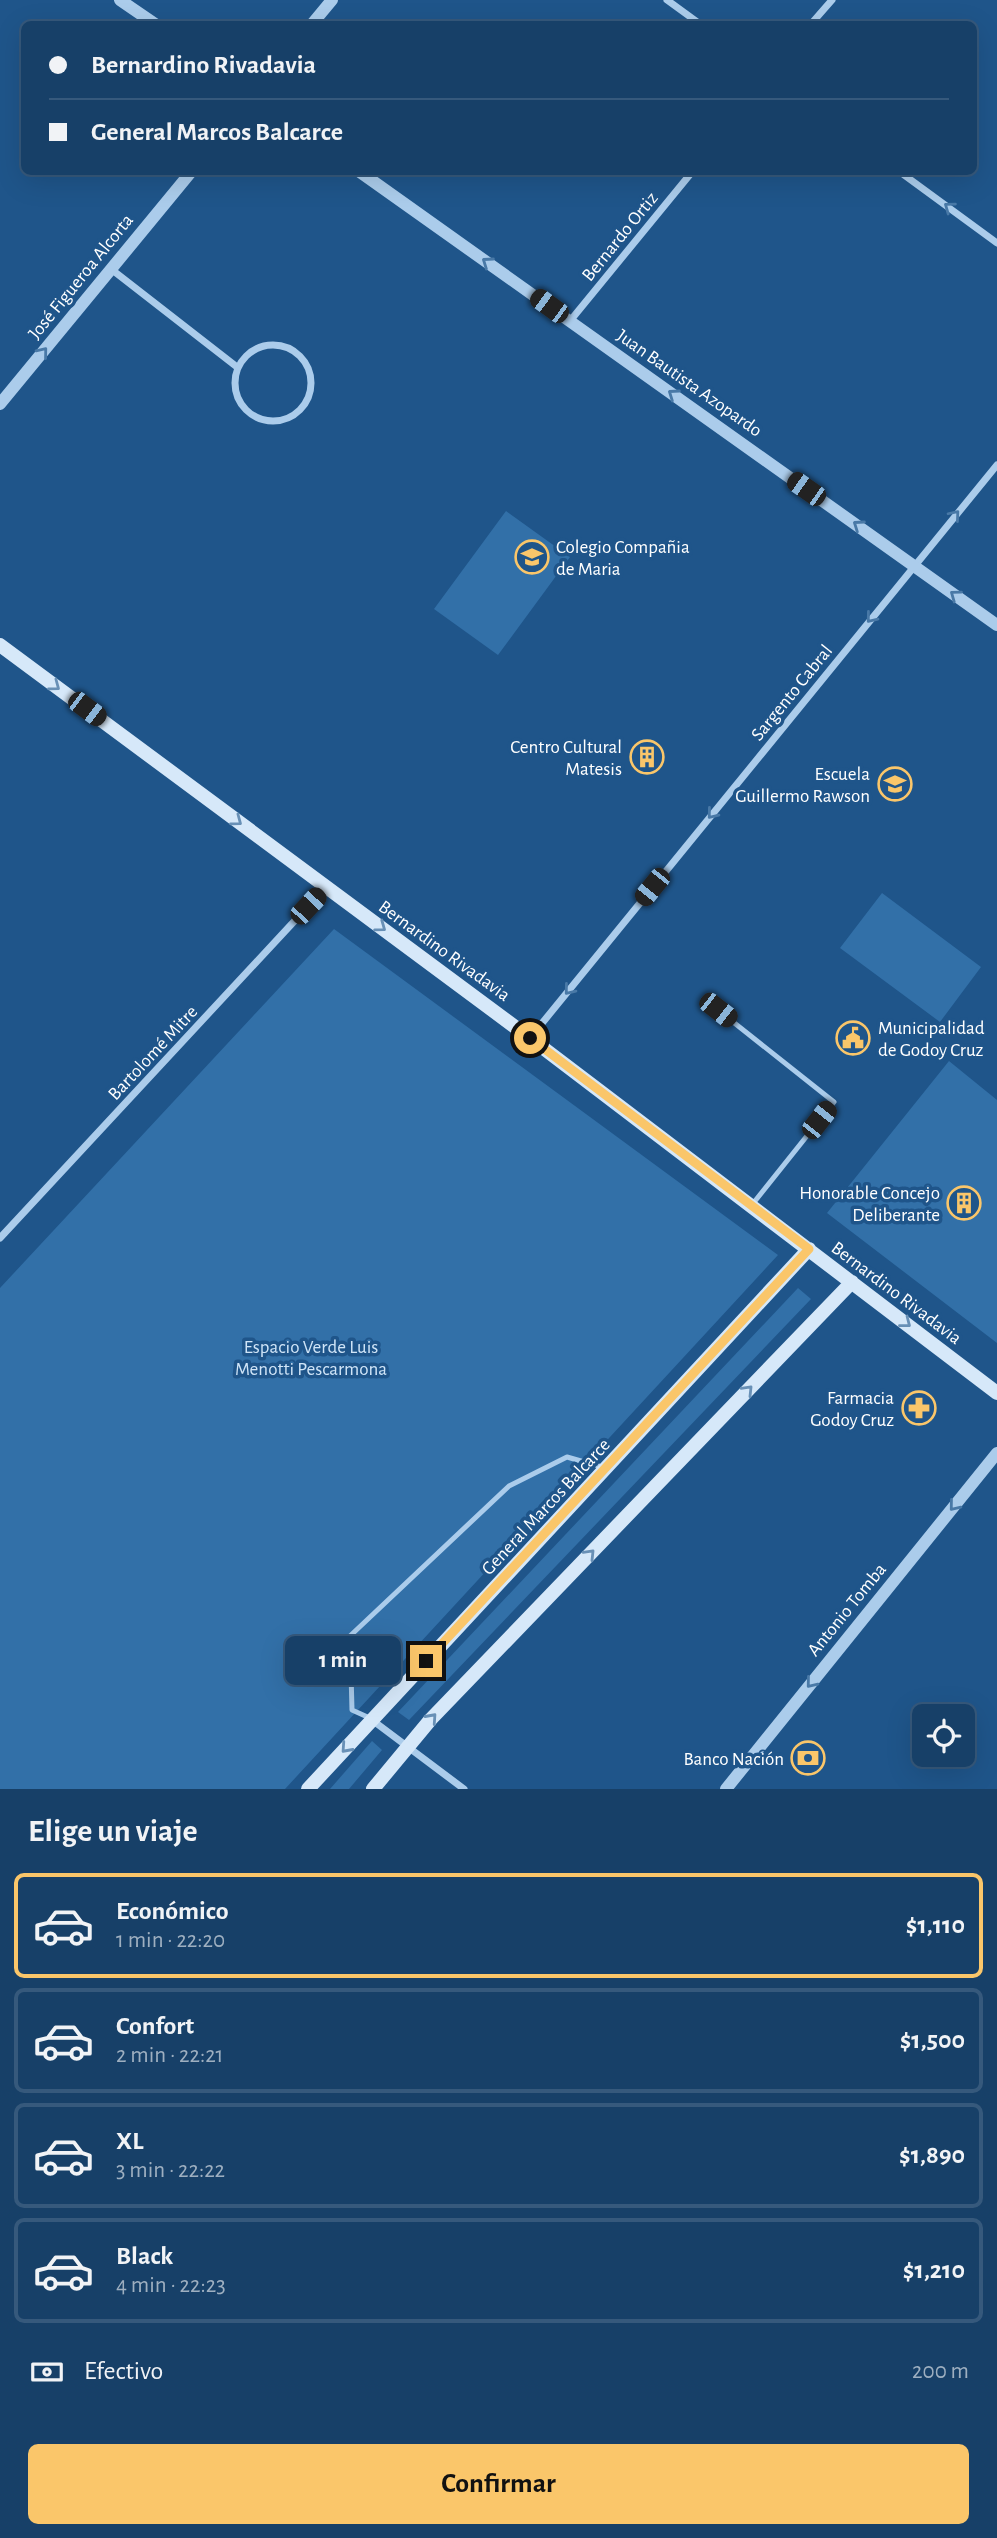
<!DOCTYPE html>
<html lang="es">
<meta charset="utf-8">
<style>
body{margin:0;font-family:"Alegreya Sans",sans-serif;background:#20476e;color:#f1f3f6;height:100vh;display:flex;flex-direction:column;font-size:26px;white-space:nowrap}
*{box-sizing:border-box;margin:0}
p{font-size:23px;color:#9eafc0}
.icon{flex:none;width:38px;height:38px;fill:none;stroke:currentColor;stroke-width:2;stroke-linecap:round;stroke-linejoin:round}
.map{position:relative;height:1789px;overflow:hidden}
.sheet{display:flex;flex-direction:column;background:#174068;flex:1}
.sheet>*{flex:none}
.hud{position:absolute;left:21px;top:21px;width:956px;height:154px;border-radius:10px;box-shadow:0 7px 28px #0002,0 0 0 2px #36597c;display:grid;align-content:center;height:154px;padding:0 28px;background:#174068}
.tools{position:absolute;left:912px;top:1704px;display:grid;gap:14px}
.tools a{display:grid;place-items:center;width:63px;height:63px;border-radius:10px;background:#174068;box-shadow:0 7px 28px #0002,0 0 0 2px #36597c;font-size:35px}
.end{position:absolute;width:32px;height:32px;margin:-16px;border:9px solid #fac66a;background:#111;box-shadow:0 0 0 4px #111}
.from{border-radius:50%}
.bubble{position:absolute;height:49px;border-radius:10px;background:#174068;box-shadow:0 7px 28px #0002,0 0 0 2px #36597c;font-size:23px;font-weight:700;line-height:49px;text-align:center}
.car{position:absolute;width:21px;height:42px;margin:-21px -10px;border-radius:9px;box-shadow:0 0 5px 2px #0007;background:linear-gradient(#222 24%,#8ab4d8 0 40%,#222 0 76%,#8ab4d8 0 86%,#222 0)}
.hud b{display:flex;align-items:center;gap:24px;height:66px;font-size:26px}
.hud b+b{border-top:2px solid #36597c}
.hud i{width:18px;height:18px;background:#f1f3f6}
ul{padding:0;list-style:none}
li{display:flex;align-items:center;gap:21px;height:105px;margin:0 14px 10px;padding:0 14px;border:4px solid #36597c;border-radius:10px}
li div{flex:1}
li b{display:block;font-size:26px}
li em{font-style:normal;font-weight:700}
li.current{border-color:#fac66a}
li>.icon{width:63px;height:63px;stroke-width:1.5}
h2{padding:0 28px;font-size:32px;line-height:84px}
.pay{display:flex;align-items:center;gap:18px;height:77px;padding:0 28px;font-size:26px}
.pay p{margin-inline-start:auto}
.primary-button{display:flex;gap:14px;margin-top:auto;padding:14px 28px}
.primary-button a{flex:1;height:80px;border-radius:10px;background:#fac66a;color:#111;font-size:28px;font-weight:700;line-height:80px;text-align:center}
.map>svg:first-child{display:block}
.green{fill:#3270a8}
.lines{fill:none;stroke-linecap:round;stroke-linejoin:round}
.service{stroke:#abcceb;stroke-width:5}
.minor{stroke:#abcceb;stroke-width:7}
.tertiary{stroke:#abcceb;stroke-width:12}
.secondary{stroke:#d6e8f9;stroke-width:14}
.oneway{stroke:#4979a7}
.oneway2{stroke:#6890b6}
.route{stroke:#fac66a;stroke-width:9}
.labels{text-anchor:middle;stroke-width:7;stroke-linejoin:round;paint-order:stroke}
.street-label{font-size:19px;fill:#fff;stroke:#1f558a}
.poi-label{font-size:19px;fill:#fff;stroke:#1f558a;text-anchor:end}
.park-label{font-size:19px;fill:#d0e5f8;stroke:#1f558a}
</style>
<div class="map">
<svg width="997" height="1789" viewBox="0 0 997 1789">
<rect width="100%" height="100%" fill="#1f558a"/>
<path class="green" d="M506 511 570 557 498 655 434 609Z
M882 893 981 967 940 1022 840 948Z
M334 929 778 1255 285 1789H0V1288Z
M949 1061 997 1100V1343L827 1213Z
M798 1288 811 1299 409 1720 398 1712Z
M372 1741 382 1750 349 1789H330Z"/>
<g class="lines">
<path class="service" d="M718 1010 834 1102 751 1206
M372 1719 352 1710 350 1636 509 1486 567 1457 602 1467"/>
<path class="minor" d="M667 0 700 24
M811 24 832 0
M900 172 997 243
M111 269 237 367
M570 321 692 172
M235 383a38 38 0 1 1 76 0a38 38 0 1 1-76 0Z
M530 1038 997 465
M0 1238 326 887
M372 1720 464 1789"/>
<path class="tertiary" d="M120 0 155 24
M312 24 332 0
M360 172 997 625
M0 404 191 172
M726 1789 997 1453"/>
<path class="secondary" d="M0 645 530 1038 997 1393
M308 1789 809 1249
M373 1789 431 1719 852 1282"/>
</g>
<defs><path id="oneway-chevron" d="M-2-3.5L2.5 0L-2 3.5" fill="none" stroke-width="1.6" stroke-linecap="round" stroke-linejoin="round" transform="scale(1.75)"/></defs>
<g class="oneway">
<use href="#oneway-chevron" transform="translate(949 207) rotate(-144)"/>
<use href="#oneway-chevron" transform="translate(487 262) rotate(-145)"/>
<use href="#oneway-chevron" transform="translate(43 352) rotate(-51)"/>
<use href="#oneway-chevron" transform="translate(673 394) rotate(-145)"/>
<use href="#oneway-chevron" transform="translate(955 515) rotate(-50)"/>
<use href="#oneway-chevron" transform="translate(858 525) rotate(-145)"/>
<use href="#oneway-chevron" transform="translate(955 595) rotate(-144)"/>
<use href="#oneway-chevron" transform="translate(871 618) rotate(129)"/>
<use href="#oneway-chevron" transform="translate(712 814) rotate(129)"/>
<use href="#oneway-chevron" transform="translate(569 990) rotate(129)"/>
<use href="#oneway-chevron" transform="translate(954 1506) rotate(129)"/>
<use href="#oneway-chevron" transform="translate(811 1683) rotate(129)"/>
</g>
<g class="oneway2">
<use href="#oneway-chevron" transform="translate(55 686) rotate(37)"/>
<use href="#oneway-chevron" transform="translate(237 821) rotate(37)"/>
<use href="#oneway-chevron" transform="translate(381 927) rotate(36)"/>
<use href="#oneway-chevron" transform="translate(906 1323) rotate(38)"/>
<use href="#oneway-chevron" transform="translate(748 1390) rotate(-46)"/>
<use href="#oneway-chevron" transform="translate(590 1554) rotate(-46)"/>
<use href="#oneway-chevron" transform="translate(432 1718) rotate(-48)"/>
<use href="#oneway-chevron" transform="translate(346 1748) rotate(132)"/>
</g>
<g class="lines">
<path class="route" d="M426 1661 809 1249 530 1038"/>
</g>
<defs>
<symbol id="school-ring" viewBox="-11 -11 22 22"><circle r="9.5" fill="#1f558a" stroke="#fac66a" stroke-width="1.5"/><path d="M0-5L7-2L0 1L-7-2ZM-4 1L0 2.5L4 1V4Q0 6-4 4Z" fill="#fac66a"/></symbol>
<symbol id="building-ring" viewBox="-11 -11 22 22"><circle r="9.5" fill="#1f558a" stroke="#fac66a" stroke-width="1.5"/><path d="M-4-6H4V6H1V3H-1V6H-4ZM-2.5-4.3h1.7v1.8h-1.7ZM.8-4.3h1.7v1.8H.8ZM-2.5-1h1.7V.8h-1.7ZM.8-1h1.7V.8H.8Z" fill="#fac66a"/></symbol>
<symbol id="civic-ring" viewBox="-11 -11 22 22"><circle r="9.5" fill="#1f558a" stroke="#fac66a" stroke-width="1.5"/><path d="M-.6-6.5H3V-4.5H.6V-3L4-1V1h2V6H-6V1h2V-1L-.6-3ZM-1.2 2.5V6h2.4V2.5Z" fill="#fac66a"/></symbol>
<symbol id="pharmacy-ring" viewBox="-11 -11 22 22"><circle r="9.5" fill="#1f558a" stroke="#fac66a" stroke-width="1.5"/><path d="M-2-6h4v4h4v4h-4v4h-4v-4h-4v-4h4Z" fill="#fac66a"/></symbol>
<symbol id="bank-ring" viewBox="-11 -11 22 22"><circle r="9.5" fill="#1f558a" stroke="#fac66a" stroke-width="1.5"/><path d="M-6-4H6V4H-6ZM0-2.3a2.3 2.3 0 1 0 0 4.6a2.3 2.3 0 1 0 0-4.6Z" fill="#fac66a"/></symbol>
</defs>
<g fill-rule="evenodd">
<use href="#school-ring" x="513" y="538" width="38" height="38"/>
<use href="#building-ring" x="628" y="738" width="38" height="38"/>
<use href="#school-ring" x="876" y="765" width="38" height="38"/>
<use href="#civic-ring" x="834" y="1019" width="38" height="38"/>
<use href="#building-ring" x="945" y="1184" width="38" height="38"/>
<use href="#pharmacy-ring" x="900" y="1389" width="38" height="38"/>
<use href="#bank-ring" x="789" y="1739" width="38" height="38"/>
</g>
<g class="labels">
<g class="street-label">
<text transform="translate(619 236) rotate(-51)" y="7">Bernardo Ortiz</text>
<text transform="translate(80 276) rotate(-51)" y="7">José Figueroa Alcorta</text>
<text transform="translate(690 382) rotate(35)" y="7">Juan Bautista Azopardo</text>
<text transform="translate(791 692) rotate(-51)" y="7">Sargento Cabral</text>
<text transform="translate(445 950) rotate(36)" y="7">Bernardino Rivadavia</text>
<text transform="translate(152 1052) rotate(-47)" y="7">Bartolomé Mitre</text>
<text transform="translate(897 1292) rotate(37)" y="7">Bernardino Rivadavia</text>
<text transform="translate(545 1506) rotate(-47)" y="7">General Marcos Balcarce</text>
<text transform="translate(846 1609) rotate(-51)" y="7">Antonio Tomba</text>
</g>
<g class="poi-label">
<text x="556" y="553" text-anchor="start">Colegio Compañia<tspan x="556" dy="22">de Maria</tspan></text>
<text x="622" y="753">Centro Cultural<tspan x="622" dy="22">Matesis</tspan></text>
<text x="870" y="780">Escuela<tspan x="870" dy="22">Guillermo Rawson</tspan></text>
<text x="878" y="1034" text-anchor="start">Municipalidad<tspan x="878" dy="22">de Godoy Cruz</tspan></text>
<text x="940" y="1199">Honorable Concejo<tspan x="940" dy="22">Deliberante</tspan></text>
<text x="894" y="1404">Farmacia<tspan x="894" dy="22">Godoy Cruz</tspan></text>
<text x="784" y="1765">Banco Nación</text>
</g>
<g class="park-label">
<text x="311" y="1353">Espacio Verde Luis<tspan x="311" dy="22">Menotti Pescarmona</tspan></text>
</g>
</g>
</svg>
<div class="tools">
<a><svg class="icon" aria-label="locate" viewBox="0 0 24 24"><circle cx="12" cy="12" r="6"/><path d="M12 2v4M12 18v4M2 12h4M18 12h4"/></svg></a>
</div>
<i class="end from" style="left:530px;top:1038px"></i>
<i class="end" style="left:426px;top:1661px"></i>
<div class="bubble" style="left:285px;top:1636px;width:116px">1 min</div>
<i class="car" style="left:549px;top:306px;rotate:306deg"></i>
<i class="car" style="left:806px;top:489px;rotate:305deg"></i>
<i class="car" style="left:87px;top:709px;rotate:127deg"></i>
<i class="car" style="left:652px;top:887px;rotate:219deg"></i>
<i class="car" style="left:308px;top:906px;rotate:43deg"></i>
<i class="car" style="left:718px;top:1010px;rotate:128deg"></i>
<i class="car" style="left:819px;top:1120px;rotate:38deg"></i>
<div class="hud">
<b><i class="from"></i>Bernardino Rivadavia</b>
<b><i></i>General Marcos Balcarce</b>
</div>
</div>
<section class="sheet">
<h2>Elige un viaje</h2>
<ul>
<li class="current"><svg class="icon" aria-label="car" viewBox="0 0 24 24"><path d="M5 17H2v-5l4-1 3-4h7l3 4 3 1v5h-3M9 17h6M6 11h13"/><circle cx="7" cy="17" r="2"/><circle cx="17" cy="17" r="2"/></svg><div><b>Económico</b><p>1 min · 22:20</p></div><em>$1,110</em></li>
<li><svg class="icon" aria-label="car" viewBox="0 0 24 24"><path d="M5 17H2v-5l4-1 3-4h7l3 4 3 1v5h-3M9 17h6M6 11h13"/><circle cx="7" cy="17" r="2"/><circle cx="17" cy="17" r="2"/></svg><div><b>Confort</b><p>2 min · 22:21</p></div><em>$1,500</em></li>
<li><svg class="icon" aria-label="car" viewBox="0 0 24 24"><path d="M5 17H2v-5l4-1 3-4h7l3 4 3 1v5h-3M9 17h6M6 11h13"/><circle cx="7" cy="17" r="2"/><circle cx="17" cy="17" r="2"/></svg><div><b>XL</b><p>3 min · 22:22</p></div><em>$1,890</em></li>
<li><svg class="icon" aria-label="car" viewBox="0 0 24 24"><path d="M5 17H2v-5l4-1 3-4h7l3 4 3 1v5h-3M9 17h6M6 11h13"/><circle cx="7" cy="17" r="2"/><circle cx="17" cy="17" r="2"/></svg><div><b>Black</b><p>4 min · 22:23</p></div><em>$1,210</em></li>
</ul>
<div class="pay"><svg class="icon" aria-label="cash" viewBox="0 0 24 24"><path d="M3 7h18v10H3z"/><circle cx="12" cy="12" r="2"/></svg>Efectivo<p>200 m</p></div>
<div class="primary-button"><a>Confirmar</a></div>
</section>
